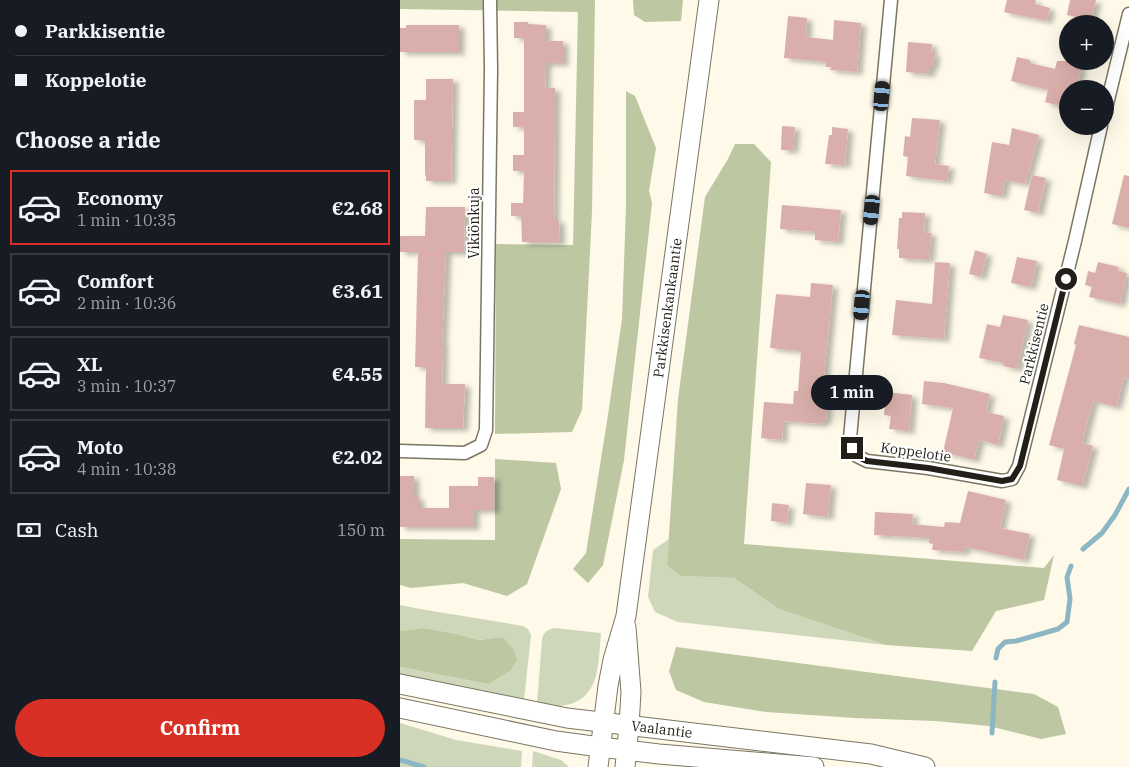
<!DOCTYPE html>
<meta charset="utf-8">
<style>
body{margin:0;font-family:"IBM Plex Serif",serif;background:#20242c;color:#f1f3f6;height:100vh;display:flex;flex-direction:column;font-size:19px;white-space:nowrap}
*{box-sizing:border-box;margin:0}
p{font-size:16px;color:#9ea1a6}
.icon{flex:none;width:28px;height:28px;fill:none;stroke:currentColor;stroke-width:2;stroke-linecap:round;stroke-linejoin:round}
.map{position:relative;flex:1;overflow:hidden}
.panel{display:flex;flex-direction:column;background:#171b24;width:400px}
.panel>*{flex:none}
.top-card{display:grid;align-content:center;height:110px;padding:0 15px;background:#171b24}
.buttons{position:absolute;left:659px;top:15px;display:grid;gap:10px}
.buttons a{display:grid;place-items:center;width:55px;height:55px;border-radius:50%;background:#171b24;box-shadow:0 5px 20px #0002;font-size:25px}
.end{position:absolute;width:22px;height:22px;margin:-11px;border:6px solid #211f17;background:#fff;box-shadow:0 0 0 2px #fff}
.from{border-radius:50%}
.bubble{position:absolute;height:35px;border-radius:18px;background:#171b24;box-shadow:0 5px 20px #0002;font-size:16px;font-weight:700;line-height:35px;text-align:center}
.car{position:absolute;width:15px;height:30px;margin:-15px -8px;border-radius:6px;box-shadow:0 0 4px 1px #0007;background:linear-gradient(#222 24%,#8ab4d8 0 40%,#222 0 76%,#8ab4d8 0 86%,#222 0)}
.top-card b{display:flex;align-items:center;gap:18px;height:48px;font-size:19px}
.top-card b+b{border-top:1px solid #363941}
.top-card i{width:12px;height:12px;background:#f1f3f6}
ul{padding:0;list-style:none}
li{display:flex;align-items:center;gap:15px;height:75px;margin:0 10px 8px;padding:0 5px;border:2px solid #363941;border-radius:0px}
li div{flex:1}
li b{display:block;font-size:19px}
li em{font-style:normal;font-weight:700}
li.current{border-color:#d93025}
li>.icon{width:45px;height:45px;stroke-width:1.5}
h2{padding:0 15px;font-size:22px;line-height:60px}
.pay{display:flex;align-items:center;gap:12px;height:55px;padding:0 15px;font-size:19px}
.pay p{margin-inline-start:auto}
.primary-button{display:flex;gap:10px;margin-top:auto;padding:10px 15px}
.primary-button a{flex:1;height:58px;border-radius:30px;background:#d93025;color:#fff;font-size:20px;font-weight:700;line-height:58px;text-align:center}
main{display:flex;flex:1;min-height:0}
.map>svg:first-child{display:block}
.green{fill:#cfd7ba}
.forest{fill:#bdc7a2}
.lines{fill:none;stroke-linecap:round;stroke-linejoin:round}
.stream{stroke:#8bb6c4;stroke-width:5}
.building{fill:#daafab;filter:url(#shadow)}
.street-casing{stroke:#7b7663;stroke-width:15}
.secondary-casing{stroke:#7b7663;stroke-width:21}
.street{stroke:#fff;stroke-width:12}
.secondary{stroke:#fff;stroke-width:19}
.route{stroke:#211f17;stroke-width:6}
.labels{text-anchor:middle;stroke-width:4;stroke-linejoin:round;paint-order:stroke}
.street-label{font-size:14px;fill:#211f17;stroke:#fff}
</style>
<main>
<section class="panel">
<div class="top-card">
<b><i class="from"></i>Parkkisentie</b>
<b><i></i>Koppelotie</b>
</div>
<h2>Choose a ride</h2>
<ul>
<li class="current"><svg class="icon" aria-label="car" viewBox="0 0 24 24"><path d="M5 17H2v-5l4-1 3-4h7l3 4 3 1v5h-3M9 17h6M6 11h13"/><circle cx="7" cy="17" r="2"/><circle cx="17" cy="17" r="2"/></svg><div><b>Economy</b><p>1 min · 10:35</p></div><em>€2.68</em></li>
<li><svg class="icon" aria-label="car" viewBox="0 0 24 24"><path d="M5 17H2v-5l4-1 3-4h7l3 4 3 1v5h-3M9 17h6M6 11h13"/><circle cx="7" cy="17" r="2"/><circle cx="17" cy="17" r="2"/></svg><div><b>Comfort</b><p>2 min · 10:36</p></div><em>€3.61</em></li>
<li><svg class="icon" aria-label="car" viewBox="0 0 24 24"><path d="M5 17H2v-5l4-1 3-4h7l3 4 3 1v5h-3M9 17h6M6 11h13"/><circle cx="7" cy="17" r="2"/><circle cx="17" cy="17" r="2"/></svg><div><b>XL</b><p>3 min · 10:37</p></div><em>€4.55</em></li>
<li><svg class="icon" aria-label="car" viewBox="0 0 24 24"><path d="M5 17H2v-5l4-1 3-4h7l3 4 3 1v5h-3M9 17h6M6 11h13"/><circle cx="7" cy="17" r="2"/><circle cx="17" cy="17" r="2"/></svg><div><b>Moto</b><p>4 min · 10:38</p></div><em>€2.02</em></li>
</ul>
<div class="pay"><svg class="icon" aria-label="cash" viewBox="0 0 24 24"><path d="M3 7h18v10H3z"/><circle cx="12" cy="12" r="2"/></svg>Cash<p>150 m</p></div>
<div class="primary-button"><a>Confirm</a></div>
</section>
<div class="map">
<svg width="729" height="767" viewBox="0 0 729 767">
<defs>
<filter id="shadow"><feDropShadow dx="5.5" dy="3" stdDeviation="2.5" flood-color="#0004"/></filter>
</defs>
<rect width="100%" height="100%" fill="#fef9e8"/>
<path class="green" d="M269 539 267 565 280 576 334 578 379 609 486 645 278 622 255 612 248 597 253 550Z
M0 605 20 609 123 626 128 629 131 635 124 700 0 676V667L88 684 102 637 79 640 57 634 24 628 0 631Z
M154 628 201 633C198 664 201 702 160 706 153 706 144 704 137 704L142 639C144 632 147 630 154 628Z
M0 723 56 740 122 751 121 767H0Z
M133 751 161 760 169 767H132Z"/>
<path class="forest" d="M0 0H195L192 211 182 410 172 432 95 434 96 244 173 245 178 12 0 9Z
M233 0H283L281 21 245 22 234 15Z
M226 91 235 96 256 148 249 191 252 203 224 460 203 565 188 583 173 569 186 553 208 415 222 319 226 207Z
M335 144H354L371 162 344 544 644 568 654 555 644 600 596 611 572 651 486 645 379 609 334 578 280 576 267 565 278 399 305 197 328 159Z
M95 459 156 463 161 489 127 584 107 596 63 583 11 588 0 585V539L95 540Z
M24 628 57 634 79 640 102 637 114 650 117 660 111 670 88 684 0 667V631Z
M276 647 634 694 658 707 666 734 641 739 589 726 535 721 455 718 366 712 304 702 276 690 269 671Z"/>
<g class="lines">
<path class="stream" d="M683 549 702 533 715 515 729 489
M596 658 598 649 605 642 616 641 658 629 667 622 670 599 667 577 671 566
M592 733 595 682
M0 760 24 767"/>
</g>
<path class="building" d="M607 0H636L635 4 650 8 647 21 604 12Z
M670 0H696L691 20 667 15Z
M388 16 407 18 406 37 433 40 434 20 461 23 457 72 430 70 431 67H426V62L384 58Z
M114 22H128V24L146 25V41H163V63H146L145 88H155L154 220H159L160 242H122L121 216H111V203H123L124 171H113V155H124V127H113V112H124V38H114Z
M6 25H59V52H0V28H6Z
M508 42 532 44 531 53H535L533 67H530V74L506 72Z
M617 57 630 60V63L655 69 657 61H680L679 68 681 69 676 87H674V89H668V108L645 102 648 90 611 81Z
M26 79H53L51 181H26V175L25 176V140H14V100H26Z
M512 118 540 120 535 164 549 166 547 181 506 176 508 157 503 156 505 136 510 137Z
M382 126 395 127 393 150H381Z
M432 127 448 129 445 165 425 164 429 135H432Z
M612 128 639 135 625 184 605 180 602 196 584 193 592 142 609 145Z
M632 175 646 178 638 213 624 210Z
M724 175 729 176V228L712 224Z
M382 205 441 210 438 242 415 240V232L380 229Z
M26 207H65L64 252H46L42 343H43L42 384H65L63 428H25L26 367H15L18 252H0V236H25Z
M502 212 525 213 524 232 531 233 529 260 499 258V249H497L499 218H502Z
M575 250 587 254 581 277 569 274Z
M617 257 637 261 631 287 611 283Z
M535 262 550 263 544 339 492 335 496 300 532 304Z
M698 262 719 267 718 271 727 273 720 304 689 297 692 287 685 285 688 271 695 273Z
M411 283 433 285 424 377H428L426 393H428L426 421H423L422 424 383 421 382 440 361 438 364 402 393 404 394 391H398L401 351 370 348 376 294 410 297Z
M603 315 628 320 617 369 603 366 604 363 579 358 587 324 600 327Z
M679 325 729 337V379L724 377 716 407 693 401 682 443 693 446 682 486 657 480 664 449 649 445 676 345 674 344Z
M524 381 544 383 590 394 586 412 604 416 598 445 579 440 574 460 543 452 553 408 522 404Z
M486 392 512 395 509 431 489 429 491 416 484 415Z
M0 476H14V497H19V508H49V486H78V477H94V510H74V527H0Z
M406 483 431 485 428 517 403 514Z
M568 491 606 500 600 528 630 534 624 560 565 547 564 552 532 550 533 544 529 543V538L474 535 475 512 513 514 512 524 544 527 545 522 560 523Z
M372 503 389 505 387 523 371 521Z"/>
<g class="lines">
<defs>
<path id="street" d="M491 0 450 438 451 448 457 456 467 461 528 468 602 481 612 479 619 466 675 241 701 126
M705 112 729 14
M0 451 65 453 81 445 86 430 91 70 90 1"/>
<g id="secondary">
<path id="s1" d="M0 684 167 718 471 754 525 767"/>
<path d="M0 708 156 741 200 747 259 754 414 767"/>
<path id="s2" d="M198 767 208 686 213 660 226 616 309 0"/>
<path d="M225 767 229 726 231 692 226 627"/>
</g>
</defs>
<use href="#street" class="street-casing"/>
<use href="#secondary" class="secondary-casing"/>
<use href="#street" class="street"/>
<use href="#secondary" class="secondary"/>
</g>
<g class="lines">
<path class="route" d="M452 448 456 456 467 461 528 468 602 481 612 479 620 466 666 279"/>
</g>
<g class="labels">
<g class="street-label">
<text transform="translate(74 223) rotate(-90)" y="5">Vikiönkuja</text>
<text dy="5" stroke="none"><textPath href="#s2" startOffset="465">Parkkisenkankaantie</textPath></text>
<text transform="translate(634 344) rotate(-76)" y="5">Parkkisentie</text>
<text transform="translate(516 452) rotate(8)" y="5">Koppelotie</text>
<text dy="5" stroke="none"><textPath href="#s1" startOffset="266">Vaalantie</textPath></text>
</g>
</g>
</svg>
<div class="buttons">
<a>+</a>
<a>−</a>
</div>
<i class="end from" style="left:666px;top:279px"></i>
<i class="end" style="left:452px;top:448px"></i>
<div class="bubble" style="left:411px;top:375px;width:82px">1 min</div>
<i class="car" style="left:482px;top:96px;rotate:5deg"></i>
<i class="car" style="left:472px;top:210px;rotate:186deg"></i>
<i class="car" style="left:462px;top:305px;rotate:185deg"></i>
</div>
</main>
